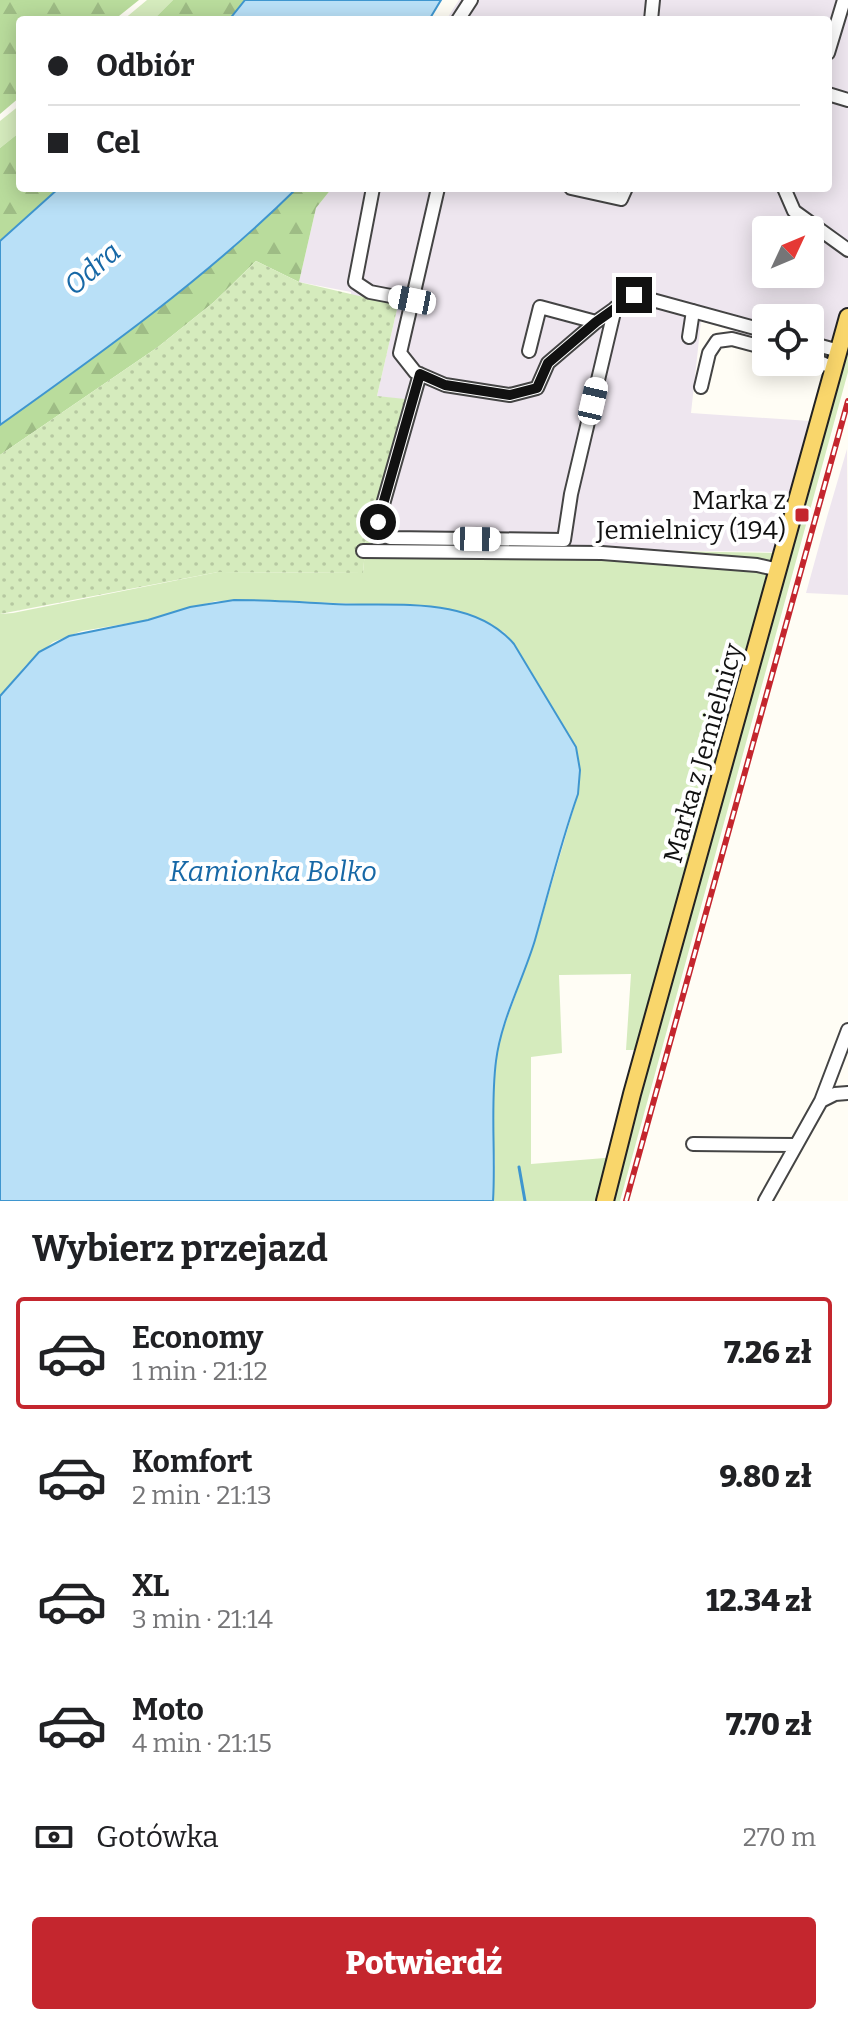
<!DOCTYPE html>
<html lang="pl">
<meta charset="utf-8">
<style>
body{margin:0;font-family:Bitter,serif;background:#f6f6f6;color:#202124;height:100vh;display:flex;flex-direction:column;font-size:30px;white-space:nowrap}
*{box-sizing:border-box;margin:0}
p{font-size:26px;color:#757577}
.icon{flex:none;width:44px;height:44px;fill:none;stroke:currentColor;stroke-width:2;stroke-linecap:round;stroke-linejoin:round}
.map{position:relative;height:1201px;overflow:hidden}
.side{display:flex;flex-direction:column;background:#fff;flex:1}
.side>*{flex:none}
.guide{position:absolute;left:16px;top:16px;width:816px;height:176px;border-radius:8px;box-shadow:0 4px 20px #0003;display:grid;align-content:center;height:176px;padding:0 32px;background:#fff}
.needle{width:52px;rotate:46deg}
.fabs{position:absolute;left:752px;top:216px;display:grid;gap:16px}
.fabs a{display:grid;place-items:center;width:72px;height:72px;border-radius:8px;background:#fff;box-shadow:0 4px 20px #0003;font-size:40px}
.end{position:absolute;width:36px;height:36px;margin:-18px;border:10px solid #111;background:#fff;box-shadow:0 0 0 4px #fff}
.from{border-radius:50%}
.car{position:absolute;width:24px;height:48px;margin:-24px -12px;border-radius:10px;box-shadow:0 0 6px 2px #0007;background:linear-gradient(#fff 24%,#345 0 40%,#fff 0 76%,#345 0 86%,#fff 0)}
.guide b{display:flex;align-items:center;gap:28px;height:76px;font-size:30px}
.guide b+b{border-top:2px solid #e0e0e0}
.guide i{width:20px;height:20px;background:#202124}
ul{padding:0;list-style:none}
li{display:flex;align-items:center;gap:24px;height:112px;margin:0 16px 12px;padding:0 16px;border:4px solid transparent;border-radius:8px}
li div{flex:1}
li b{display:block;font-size:30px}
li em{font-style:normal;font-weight:800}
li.on{border-color:#c4262e}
li>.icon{width:72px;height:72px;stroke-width:1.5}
h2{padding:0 32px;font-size:36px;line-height:96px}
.pay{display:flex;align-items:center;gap:20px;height:88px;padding:0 32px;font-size:30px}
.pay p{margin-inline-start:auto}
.button{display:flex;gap:16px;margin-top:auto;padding:16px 32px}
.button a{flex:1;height:92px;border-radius:8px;background:#c4262e;color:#fff;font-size:32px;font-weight:800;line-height:92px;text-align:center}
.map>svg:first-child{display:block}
.industrial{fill:#eee6ef;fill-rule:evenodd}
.grass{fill:#d5ebbd;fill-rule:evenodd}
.forest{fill:url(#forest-firs)}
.garden{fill:url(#garden-dots)}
.water{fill:#b9e0f7;stroke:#3f96cf;stroke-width:2}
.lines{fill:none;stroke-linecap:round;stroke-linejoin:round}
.stream{stroke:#3f96cf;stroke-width:3}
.minor-casing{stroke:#444;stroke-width:16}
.major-casing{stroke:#222;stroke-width:20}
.minor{stroke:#fff;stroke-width:12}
.major{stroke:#f9d66b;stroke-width:16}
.rail-casing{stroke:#c4262e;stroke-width:6}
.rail{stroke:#fff;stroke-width:3;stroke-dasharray:9;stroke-linecap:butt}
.route{stroke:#111;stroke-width:10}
.poi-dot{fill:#c4262e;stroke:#fff;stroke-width:3}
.labels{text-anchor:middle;stroke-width:8;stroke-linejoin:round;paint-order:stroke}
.poi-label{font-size:26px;fill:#111;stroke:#fff;text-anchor:end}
.street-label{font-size:26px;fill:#111;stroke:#fff}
.water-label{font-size:28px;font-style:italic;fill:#1768a6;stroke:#fff}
</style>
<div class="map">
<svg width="848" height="1201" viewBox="0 0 848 1201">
<defs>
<pattern id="forest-firs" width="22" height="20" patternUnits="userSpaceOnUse" patternTransform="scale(2)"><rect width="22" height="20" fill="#b9dc9c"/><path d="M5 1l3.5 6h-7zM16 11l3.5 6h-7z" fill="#9ebc85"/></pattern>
<pattern id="garden-dots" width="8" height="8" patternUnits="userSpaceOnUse" patternTransform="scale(2)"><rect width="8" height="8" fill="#d5ebbd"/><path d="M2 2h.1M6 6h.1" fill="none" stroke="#b6c8a1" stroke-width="1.8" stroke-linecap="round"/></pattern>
</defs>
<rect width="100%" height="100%" fill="#fffdf5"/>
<path class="industrial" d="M459 0H848V317L836 362 810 355V318H766V341L701 321 691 413 810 421 790 495H779L778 509 785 516 773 552 380 546 366 539 404 400 377 396 398 305 351 296V292L299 282 316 208 332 188H828V20H446ZM766 230H810V274H766Z
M847 449 848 595 806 593 827 517Z"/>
<path class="grass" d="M147 0H173L153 20H123Z
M20 105V132L0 148V121Z
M848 317V372L620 1201H493L495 1163 492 1125 496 1058 501 1036 535 941 578 794 531 671 504 632 437 607 260 600 216 601 148 620 82 631 53 642 26 665 0 696V614L13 613 218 572 363 573 366 539 381 546 783 553ZM631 974 626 1050H643L617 1157 531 1164V1057L562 1053 559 975Z"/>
<path class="forest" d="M0 0H139L114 20H20V97L0 114Z
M173 0H245L229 20H153Z
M20 132V188H59L0 241V148Z
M297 188H332L316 208 299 282 256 261 214 302 158 347 0 455V425C104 351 206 278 297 188Z"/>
<path class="garden" d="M256 261 299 282 398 305 377 396 405 399 366 539 363 573 218 572 0 614V455L158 347 214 302Z"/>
<path class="water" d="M245 0H441L429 20H229Z
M59 188H297C206 278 104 351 0 425V241Z
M234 600C267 600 300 602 333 604 392 607 471 594 514 644L576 747 580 770 578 794C561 842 549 891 535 940 523 980 501 1020 496 1061 490 1108 496 1154 493 1201H0V696L39 652 69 636 148 620 190 607Z"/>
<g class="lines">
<path class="stream" d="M519 1167 525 1201"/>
<defs>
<path id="minor" d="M458 20 471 0
M651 20 653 0
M828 53 844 0
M828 94 848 100
M373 188 355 282 370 292 412 300
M438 188 400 353 415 372 445 385 510 395 537 388 548 363 596 322 634 295 766 331
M571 188 621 199 626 188
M784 188 794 211 848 250
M689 337 693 311
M810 343 839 351
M529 351 540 307 596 322
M810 358 834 368
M420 374 378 522 377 533 390 538 564 540 571 494 615 308
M701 387 709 353 717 341 732 339 766 348
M363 551 602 553 757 565 779 570
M821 1101 835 1094 848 1093
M693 1144 796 1145
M765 1201 821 1101 848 1030"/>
<path id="major" d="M605 1201 632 1094 848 317"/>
</defs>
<use href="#minor" class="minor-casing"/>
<use href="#major" class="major-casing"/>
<use href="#minor" class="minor"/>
<use href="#major" class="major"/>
<defs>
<path id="rail" d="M626 1201 848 401"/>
</defs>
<use href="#rail" class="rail-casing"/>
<use href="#rail" class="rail"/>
</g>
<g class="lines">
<path class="route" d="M378 522 420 374 445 385 510 395 537 388 548 363 596 322 634 295"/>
</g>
<rect class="poi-dot" x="794" y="507" width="16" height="16" rx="4"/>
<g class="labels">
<g class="poi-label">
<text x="786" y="509">Marka z<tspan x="786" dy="30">Jemielnicy (194)</tspan></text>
</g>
<g class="street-label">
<text transform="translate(703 753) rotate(-74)" y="9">Marka z Jemielnicy</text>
</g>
<g class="water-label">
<text transform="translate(92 268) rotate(-41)" y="10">Odra</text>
<text x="273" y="881">Kamionka Bolko</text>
</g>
</g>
</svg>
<div class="fabs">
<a><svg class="needle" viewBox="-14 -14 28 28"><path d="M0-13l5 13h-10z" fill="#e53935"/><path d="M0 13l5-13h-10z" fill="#757577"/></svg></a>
<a><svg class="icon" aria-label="locate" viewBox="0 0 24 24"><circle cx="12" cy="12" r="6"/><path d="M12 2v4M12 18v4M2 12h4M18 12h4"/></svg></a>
</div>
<i class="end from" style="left:378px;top:522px"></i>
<i class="end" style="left:634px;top:295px"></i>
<i class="car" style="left:412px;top:300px;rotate:281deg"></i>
<i class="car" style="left:593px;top:401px;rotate:13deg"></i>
<i class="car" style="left:477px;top:539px;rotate:91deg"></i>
<div class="guide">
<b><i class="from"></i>Odbiór</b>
<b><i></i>Cel</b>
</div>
</div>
<section class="side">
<h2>Wybierz przejazd</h2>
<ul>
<li class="on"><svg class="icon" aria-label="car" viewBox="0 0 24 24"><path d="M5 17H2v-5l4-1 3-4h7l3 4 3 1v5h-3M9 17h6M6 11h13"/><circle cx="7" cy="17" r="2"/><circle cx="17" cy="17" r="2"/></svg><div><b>Economy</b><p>1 min · 21:12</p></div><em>7.26 zł</em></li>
<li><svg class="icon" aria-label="car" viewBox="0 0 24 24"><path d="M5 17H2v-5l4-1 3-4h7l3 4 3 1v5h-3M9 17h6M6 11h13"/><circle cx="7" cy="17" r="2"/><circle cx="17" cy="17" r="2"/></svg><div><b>Komfort</b><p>2 min · 21:13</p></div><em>9.80 zł</em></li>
<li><svg class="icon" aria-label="car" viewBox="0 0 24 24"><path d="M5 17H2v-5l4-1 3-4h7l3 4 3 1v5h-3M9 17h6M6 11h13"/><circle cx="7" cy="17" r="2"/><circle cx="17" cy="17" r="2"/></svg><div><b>XL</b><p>3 min · 21:14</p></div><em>12.34 zł</em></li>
<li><svg class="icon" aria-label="car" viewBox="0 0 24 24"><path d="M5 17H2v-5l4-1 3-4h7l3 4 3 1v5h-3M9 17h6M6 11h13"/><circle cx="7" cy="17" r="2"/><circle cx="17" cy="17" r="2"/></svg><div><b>Moto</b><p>4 min · 21:15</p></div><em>7.70 zł</em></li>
</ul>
<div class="pay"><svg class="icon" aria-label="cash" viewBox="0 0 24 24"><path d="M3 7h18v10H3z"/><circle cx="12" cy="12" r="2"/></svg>Gotówka<p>270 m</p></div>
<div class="button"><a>Potwierdź</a></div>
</section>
